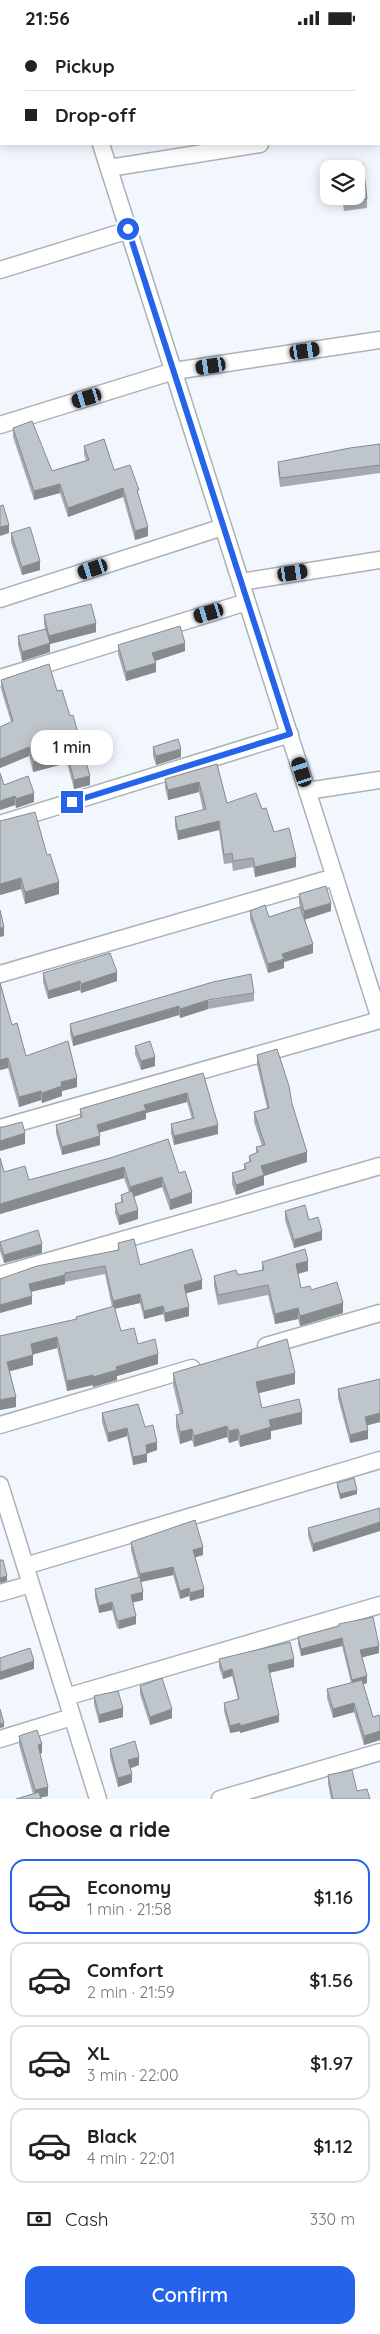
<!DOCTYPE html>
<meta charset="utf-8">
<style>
body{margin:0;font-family:Quicksand,sans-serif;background:#f2f2f2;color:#222;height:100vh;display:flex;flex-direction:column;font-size:19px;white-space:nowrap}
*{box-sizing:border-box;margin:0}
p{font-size:16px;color:#767676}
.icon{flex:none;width:28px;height:28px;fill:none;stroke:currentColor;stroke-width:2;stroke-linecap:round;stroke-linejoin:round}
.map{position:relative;height:1764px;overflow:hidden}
.details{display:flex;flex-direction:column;background:#fff;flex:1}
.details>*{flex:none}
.banner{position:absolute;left:0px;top:0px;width:380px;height:110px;box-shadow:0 2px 12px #0003;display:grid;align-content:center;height:110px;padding:0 25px;background:#fff}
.buttons{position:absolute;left:320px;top:125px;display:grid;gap:10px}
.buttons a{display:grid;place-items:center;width:45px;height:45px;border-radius:10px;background:#fff;box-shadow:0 2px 12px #0003;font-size:25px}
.end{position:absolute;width:22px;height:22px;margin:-11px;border:6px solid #2563eb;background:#fff;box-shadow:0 0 0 2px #fff}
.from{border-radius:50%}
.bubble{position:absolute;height:35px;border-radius:15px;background:#fff;box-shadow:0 2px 12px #0003;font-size:16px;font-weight:600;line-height:35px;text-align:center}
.car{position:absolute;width:15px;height:30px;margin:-15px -8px;border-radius:6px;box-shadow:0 0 4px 1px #0007;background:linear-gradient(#222 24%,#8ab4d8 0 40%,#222 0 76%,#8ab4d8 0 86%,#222 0)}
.banner b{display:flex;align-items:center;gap:18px;height:48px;font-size:19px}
.banner b+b{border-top:1px solid #e0e0e0}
.banner i{width:12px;height:12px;background:#222}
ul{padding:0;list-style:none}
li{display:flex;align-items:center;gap:15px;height:75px;margin:0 10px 8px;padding:0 15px;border:2px solid #e0e0e0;border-radius:15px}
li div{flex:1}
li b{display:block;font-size:19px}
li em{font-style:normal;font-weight:600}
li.selected{border-color:#2563eb}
li>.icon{width:45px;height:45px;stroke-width:1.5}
h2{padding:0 25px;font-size:22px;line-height:60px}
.pay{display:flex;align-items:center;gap:12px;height:55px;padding:0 25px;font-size:19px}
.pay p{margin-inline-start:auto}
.cta{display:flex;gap:10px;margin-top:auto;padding:10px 25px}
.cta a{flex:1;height:58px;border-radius:15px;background:#2563eb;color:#fff;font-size:20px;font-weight:600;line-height:58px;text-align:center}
.status{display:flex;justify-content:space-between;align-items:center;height:35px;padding:0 25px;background:#fff;direction:ltr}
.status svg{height:14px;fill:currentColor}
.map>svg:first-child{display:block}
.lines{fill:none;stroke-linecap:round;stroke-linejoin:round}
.minor-casing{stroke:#abb2b7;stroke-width:19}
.minor{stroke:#fff;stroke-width:16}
.wall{fill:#a4aaaf}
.shaded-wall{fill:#868b8e}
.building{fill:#bfc6cb;stroke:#868b8e}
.route{stroke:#2563eb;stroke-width:6}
</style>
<div class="status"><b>21:56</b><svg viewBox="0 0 49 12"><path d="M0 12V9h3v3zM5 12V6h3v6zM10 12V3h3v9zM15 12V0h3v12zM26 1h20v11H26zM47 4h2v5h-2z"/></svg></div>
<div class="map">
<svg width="380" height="1764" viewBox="0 0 380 1764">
<rect width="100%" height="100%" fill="#f1f7fd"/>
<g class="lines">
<defs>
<path id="minor" d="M66 0 67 1
M0 79 1 78
M379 89H380
M101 109 380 984
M109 133 260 109
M0 235 129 195
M0 390 174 336 380 305
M241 547 380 525
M0 564 223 492
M0 643 247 567
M307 756 380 745
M0 789 290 699
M0 939 335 842
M0 1093 380 985
M0 1240 380 1131
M266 1311 380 1278
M0 1390 192 1333
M0 1450 98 1764
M25 1531 380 1425
M0 1558 31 1549
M66 1662 380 1570
M0 1704 72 1682
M220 1764 380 1717"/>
</defs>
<use href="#minor" class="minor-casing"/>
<use href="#minor" class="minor"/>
</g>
<path class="wall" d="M342 161H356L367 164V173L344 176Z
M13 393 52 436 86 425 84 420V411L114 435 139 461 148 501 135 505 123 462 68 482 60 458 34 465 13 402Z
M380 409V438L280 452 278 436V427Z
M11 498 40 535 22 540 11 507Z
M44 580 96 597 50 609V617L22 626 18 610V601L45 594 44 589Z
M118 610 185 616 155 626 156 637 126 646 118 619Z
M1 645 57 656 90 750 74 754 67 728 33 737 29 721 0 733V692L11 687 1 654Z
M153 712 181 722 156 730 153 721Z
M217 729 227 768 262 774 274 797 296 832 255 842 253 832 233 836 232 828 224 829 219 795 178 805 175 791V782L203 775 199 757 168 765 165 753V744Z
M0 738 4 750 34 767 16 773 15 770 0 775Z
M0 786 59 859 25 869 21 854 0 860Z
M299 859 331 876 305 884 313 918 284 927V933L268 938 250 884V876L269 882 300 872 299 868Z
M43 938 117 946 81 958 80 955 48 964 43 947Z
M0 948 12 990 26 1021 77 1052 62 1056V1061L42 1068 41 1065 19 1072 8 1033 0 1035Z
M254 958V966L208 974 180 983 179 980 73 1011 70 998V989Z
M135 1011 155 1031 141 1035 135 1019Z
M257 1020 292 1069 307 1127 264 1141V1150L236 1160 232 1149V1138L244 1134V1129L249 1127V1121L256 1118V1112L262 1111 254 1087V1077L267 1073 257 1030Z
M203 1038 218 1099 174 1110 171 1098V1089L192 1084 187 1067 146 1078V1084L99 1098 100 1110 62 1120 56 1098V1090L80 1083V1074Z
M0 1123 4 1137 29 1145 110 1123 179 1138 192 1168 170 1175 162 1152 134 1162 138 1184 119 1190 115 1178V1169L121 1167V1160L129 1157 124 1143 0 1179Z
M285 1176 322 1205 294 1213 285 1185Z
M0 1207 42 1218 4 1228 0 1216Z
M118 1208 140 1230 202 1254 186 1258 189 1281 165 1287 163 1279 144 1284 140 1268 115 1274 121 1296 138 1309 158 1329 117 1341V1345L93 1352V1350L67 1356 57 1313 33 1319V1330L10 1336 16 1372 0 1375V1301L76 1284V1282L112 1272 105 1239 65 1247V1249L31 1257 32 1269 0 1278V1244L118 1215Z
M262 1227 308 1236 298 1239 301 1253 311 1255 343 1278 300 1291 298 1284 275 1289 268 1260 218 1270 214 1251V1241L238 1240 262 1235Z
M173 1338 295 1349 258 1358 262 1373 302 1389 271 1396V1404L240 1412 238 1405 229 1408 227 1402 194 1412 192 1405 180 1409 176 1392V1380L180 1379 173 1350Z
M380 1344V1387L367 1390 368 1404 350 1408 338 1363V1354Z
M102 1378 145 1392 157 1415 147 1418V1427L133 1430 127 1401 108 1407 102 1387Z
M337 1448 357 1459 340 1464 337 1452Z
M380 1473 313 1517 308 1501V1493Z
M131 1507 203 1520 195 1522 204 1562 190 1566 189 1561 180 1564 173 1540 141 1547 143 1565 133 1567 136 1589 119 1594 117 1593 112 1575 99 1578 95 1562V1554L138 1542 131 1515Z
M339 1591 379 1618 362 1622 367 1648 363 1649 373 1682 380 1683V1705L364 1710 354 1677 333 1683 327 1663V1654L351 1648 342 1611 301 1621 298 1609V1602Z
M219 1624 294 1632 269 1638 279 1687 240 1698V1696L230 1698 224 1676V1668L238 1664 232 1641 223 1644 219 1632Z
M140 1651 172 1683 150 1690 140 1659Z
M94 1661 123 1682 99 1688 94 1669Z
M19 1701 42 1718 40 1719 48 1761 41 1762 33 1759 19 1710Z
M110 1714 139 1730 131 1733 132 1747 118 1752 110 1722Z
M328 1740 357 1756 370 1764H331L328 1749Z"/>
<path class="shaded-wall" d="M60 449V458L34 465V456Z
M123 453V462L68 482V473Z
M9 490V498L0 501V492Z
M148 492V501L135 505V496Z
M40 526V535L22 540V532Z
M96 588V597L50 609V617L22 626V617L49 609V601Z
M185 608V616L152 627V618Z
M156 628V637L126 646V637Z
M29 712V721L0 733V724Z
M181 714V722L156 730V721Z
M67 719V728L33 737V727Z
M90 741V750L74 754V745Z
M199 747V757L168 765V755Z
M34 758V767L16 773V764Z
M15 761V770L0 775V766Z
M219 786V795L178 805V796Z
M296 822V832L255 842V832Z
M21 843V854L0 860V849Z
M59 847V859L25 869V857Z
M331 868V876L304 885V876Z
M4 892V901L0 902V893Z
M313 909V918L284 927V933L268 938V929L282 919Z
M117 937V946L81 958V949Z
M80 946V955L48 964V956Z
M208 965V974L180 983V974Z
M179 971V980L73 1011V1002Z
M155 1022V1031L141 1035V1026Z
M8 1023V1033L0 1035V1025Z
M77 1043V1052L62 1056V1061L42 1068V1058L61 1047Z
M41 1056V1065L19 1072V1062Z
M187 1058V1067L146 1078V1084L97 1098V1090L144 1070Z
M218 1090V1099L174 1110V1101Z
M25 1098V1109L0 1116V1106Z
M100 1101V1110L62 1120V1112Z
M307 1117V1127L264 1141V1150L236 1160V1150L261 1131Z
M124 1132V1143L0 1179V1169Z
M162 1142V1152L130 1163V1152Z
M192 1157V1168L170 1175V1165Z
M138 1175V1184L119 1190V1181Z
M322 1196V1205L294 1213V1205Z
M42 1209V1218L4 1228V1220Z
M308 1226V1236L296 1239V1229Z
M65 1240V1249L29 1257V1249Z
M202 1245V1254L184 1259V1250Z
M140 1259V1268L113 1274V1266Z
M32 1261V1269L0 1278V1270Z
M343 1268V1278L300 1291V1281Z
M163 1271V1279L144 1284V1276Z
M189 1272V1281L165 1287V1278Z
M298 1273V1284L275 1289V1279Z
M57 1302V1313L31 1320V1309Z
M158 1319V1329L117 1341V1345L93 1352V1342L116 1332Z
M33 1320V1330L7 1337V1327Z
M295 1338V1349L256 1359V1347Z
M93 1340V1350L67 1356V1346Z
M16 1362V1372L0 1375V1365Z
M302 1377V1389L271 1396V1404L240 1412V1401L269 1385Z
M380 1378V1387L365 1391V1382Z
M227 1391V1402L194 1412V1401Z
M127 1393V1401L108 1407V1398Z
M192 1394V1405L180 1409V1397Z
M238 1394V1405L229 1408V1396Z
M368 1395V1404L350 1408V1400Z
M157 1407V1415L146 1419V1410Z
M147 1419V1427L133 1430V1422Z
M357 1455V1459L340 1464V1459Z
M380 1487V1496L313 1517V1509Z
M203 1512V1520L193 1523V1515Z
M173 1532V1540L140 1547V1539Z
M7 1541V1546L0 1548V1543Z
M189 1553V1561L180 1564V1556Z
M204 1554V1562L190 1566V1558Z
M143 1557V1565L131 1568V1560Z
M112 1567V1575L99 1578V1571Z
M136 1581V1589L119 1594V1586Z
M342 1603V1611L301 1621V1614Z
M379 1611V1618L360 1623V1615Z
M294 1624V1632L268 1638V1630Z
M34 1626V1634L0 1645V1637Z
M232 1634V1641L223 1644V1637Z
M367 1641V1648L352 1652V1645Z
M354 1668V1677L333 1683V1674Z
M123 1673V1682L99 1688V1680Z
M172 1674V1683L150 1690V1682Z
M279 1680V1687L240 1698V1691Z
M4 1688V1692L0 1693V1689Z
M240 1688V1696L230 1698V1691Z
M380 1696V1705L364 1710V1701Z
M42 1709V1718L38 1719V1710Z
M139 1722V1730L128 1734V1725Z
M132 1739V1747L118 1752V1743Z
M48 1752V1761L35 1764V1755Z"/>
<path class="building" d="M363 129 367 164 344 167 343 161H356V134H339V132Z
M32 386 52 436 89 425 84 411 104 404 114 435 130 430 139 455H137L148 492 135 496 123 453 68 473 60 449 34 456 13 393Z
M380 409V430L280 443 278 427 350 413Z
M3 470 9 490 0 492V471Z
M30 492 40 526 22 532 11 498Z
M91 569 96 588 49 601 44 580Z
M180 591 185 608 152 618 156 628 126 637 118 610Z
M46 594 50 608 22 617 18 601Z
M49 629 57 656 62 655 70 681 73 680 90 741 74 745 67 719 33 727 29 712 0 724V692L13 686 1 645Z
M178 704 181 714 156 721 153 712Z
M217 729 227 768 256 758 262 774 266 773 274 797 289 793 296 822 255 832 253 823 233 826 232 818 224 820 219 786 178 796 175 782 206 774 199 747 168 755 165 744Z
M0 738 4 750 28 741 34 758 16 764 15 761 0 766Z
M35 777 47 820 50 819 59 847 25 857 21 843 0 849V786Z
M326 851 331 868 304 876 299 859Z
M265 870 269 882 300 872 313 909 282 919 284 924 268 929 250 876Z
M0 875 4 892 0 893Z
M110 918 117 937 81 949 80 946 48 956 43 938Z
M251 939 254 958 208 965 180 974 179 971 73 1002 70 989 213 947Z
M0 948 12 990 17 988 26 1021 68 1006 77 1043 61 1047 62 1051 42 1058 41 1056 19 1062 8 1023 0 1025Z
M150 1006 155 1022 141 1026 135 1011Z
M277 1014 289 1051 292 1069 307 1117 261 1131 264 1140 236 1150 232 1138 246 1134 244 1129 251 1126 249 1121 258 1117 256 1112 265 1110 254 1077 269 1073 257 1020Z
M203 1038 218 1090 174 1101 171 1089 194 1083 187 1058 144 1070 146 1075 97 1090 100 1101 62 1112 56 1090 82 1082 80 1074Z
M22 1087 25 1098 0 1106V1092H3Z
M168 1104 179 1138 185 1136 192 1157 170 1165 162 1142 130 1152 124 1132 0 1169V1123L4 1137 25 1131 29 1145 110 1123Z
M132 1156 138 1175 119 1181 115 1169 123 1167 121 1160Z
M305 1170 309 1185 318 1182 322 1196 294 1205 285 1176Z
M38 1195 42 1209 4 1220 0 1207Z
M134 1204 140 1230 192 1214 202 1245 184 1250 189 1272 165 1278 163 1271 144 1276 140 1259 113 1266 105 1231 65 1238V1240L29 1249 32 1261 0 1270V1244L37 1231 119 1215 118 1208Z
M305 1214 308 1226 296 1229 301 1253 310 1251 311 1255 337 1247 343 1268 300 1281 298 1273 275 1279 268 1250 218 1260 214 1241 236 1235 238 1240 264 1235 262 1227Z
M114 1271 121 1296 134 1293 138 1309 155 1304 158 1319 116 1332 117 1335 93 1342V1340L67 1346 57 1302 31 1309 33 1320 7 1327 16 1362 0 1365V1301L77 1284 76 1282Z
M287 1304 295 1338 256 1347 262 1373 299 1364 302 1377 269 1385 271 1392 240 1401 238 1394 229 1396 227 1391 194 1401 192 1394 180 1397 176 1380 183 1378 173 1338Z
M380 1344V1378L365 1382 368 1395 350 1400 338 1354Z
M138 1369 145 1392 153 1390 157 1407 146 1410 147 1419 133 1422 127 1393 108 1398 102 1378Z
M354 1443 357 1455 340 1459 337 1448Z
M380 1473V1487L313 1509 308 1493Z
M195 1485 203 1512 193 1515 204 1554 190 1558 189 1553 180 1556 173 1532 140 1539 131 1507Z
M0 1525H3L7 1541 0 1543Z
M140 1542 143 1557 131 1560 136 1581 119 1586 117 1585 112 1567 99 1571 95 1554Z
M373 1582 379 1611 360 1615 367 1641 352 1645 342 1603 301 1614 298 1602 339 1591V1589Z
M290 1607 294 1624 268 1630 279 1680 240 1691V1688L230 1691 224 1668 239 1664 232 1634 223 1637 219 1624Z
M30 1613 34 1626 0 1637V1623Z
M162 1643 172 1674 150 1682 140 1651Z
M362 1645 373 1682 379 1680 380 1683V1696L364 1701 354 1668 333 1674 327 1654Z
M118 1656 123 1673 99 1680 94 1661Z
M0 1674 4 1688 0 1689Z
M37 1695 42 1709 38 1710 48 1752 35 1755 19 1701Z
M135 1706 139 1722 128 1725 132 1739 118 1743 110 1714Z
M352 1735 357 1756 367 1754 370 1764H333L328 1740Z
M39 1757 41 1764H16Z"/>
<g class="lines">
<path class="route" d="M72 767 290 699 128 194"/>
</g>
</svg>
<div class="buttons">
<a><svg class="icon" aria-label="layers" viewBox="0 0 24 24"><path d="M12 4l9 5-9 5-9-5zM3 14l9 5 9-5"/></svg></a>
</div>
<i class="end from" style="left:128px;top:194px"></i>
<i class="end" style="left:72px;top:767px"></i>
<div class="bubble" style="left:31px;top:695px;width:82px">1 min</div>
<i class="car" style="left:305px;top:316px;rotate:81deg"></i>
<i class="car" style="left:211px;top:331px;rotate:261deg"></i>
<i class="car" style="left:87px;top:363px;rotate:253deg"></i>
<i class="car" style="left:93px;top:534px;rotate:252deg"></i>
<i class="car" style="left:293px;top:538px;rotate:81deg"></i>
<i class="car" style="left:209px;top:578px;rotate:253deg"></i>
<i class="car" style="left:302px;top:737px;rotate:342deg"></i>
<div class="banner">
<b><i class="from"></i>Pickup</b>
<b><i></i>Drop-off</b>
</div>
</div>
<section class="details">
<h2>Choose a ride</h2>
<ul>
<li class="selected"><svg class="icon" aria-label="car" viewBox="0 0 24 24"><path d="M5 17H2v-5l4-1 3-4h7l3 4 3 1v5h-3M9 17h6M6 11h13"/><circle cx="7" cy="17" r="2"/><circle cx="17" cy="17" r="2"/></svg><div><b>Economy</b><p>1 min · 21:58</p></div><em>$1.16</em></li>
<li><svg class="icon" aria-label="car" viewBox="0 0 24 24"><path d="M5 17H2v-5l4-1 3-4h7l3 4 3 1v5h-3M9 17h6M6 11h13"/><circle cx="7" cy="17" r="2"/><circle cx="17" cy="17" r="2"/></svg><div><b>Comfort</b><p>2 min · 21:59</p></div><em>$1.56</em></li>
<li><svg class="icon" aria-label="car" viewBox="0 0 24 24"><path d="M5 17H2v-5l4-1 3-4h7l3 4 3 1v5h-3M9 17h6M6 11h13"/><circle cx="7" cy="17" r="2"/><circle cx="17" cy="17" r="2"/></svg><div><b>XL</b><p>3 min · 22:00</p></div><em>$1.97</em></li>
<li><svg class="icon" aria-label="car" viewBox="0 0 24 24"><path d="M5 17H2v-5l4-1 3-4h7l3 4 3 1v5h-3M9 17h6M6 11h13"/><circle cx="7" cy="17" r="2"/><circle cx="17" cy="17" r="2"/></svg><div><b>Black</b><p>4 min · 22:01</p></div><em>$1.12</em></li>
</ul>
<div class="pay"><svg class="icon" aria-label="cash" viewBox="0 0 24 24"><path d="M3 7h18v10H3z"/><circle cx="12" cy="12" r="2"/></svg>Cash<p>330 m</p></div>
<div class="cta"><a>Confirm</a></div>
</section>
